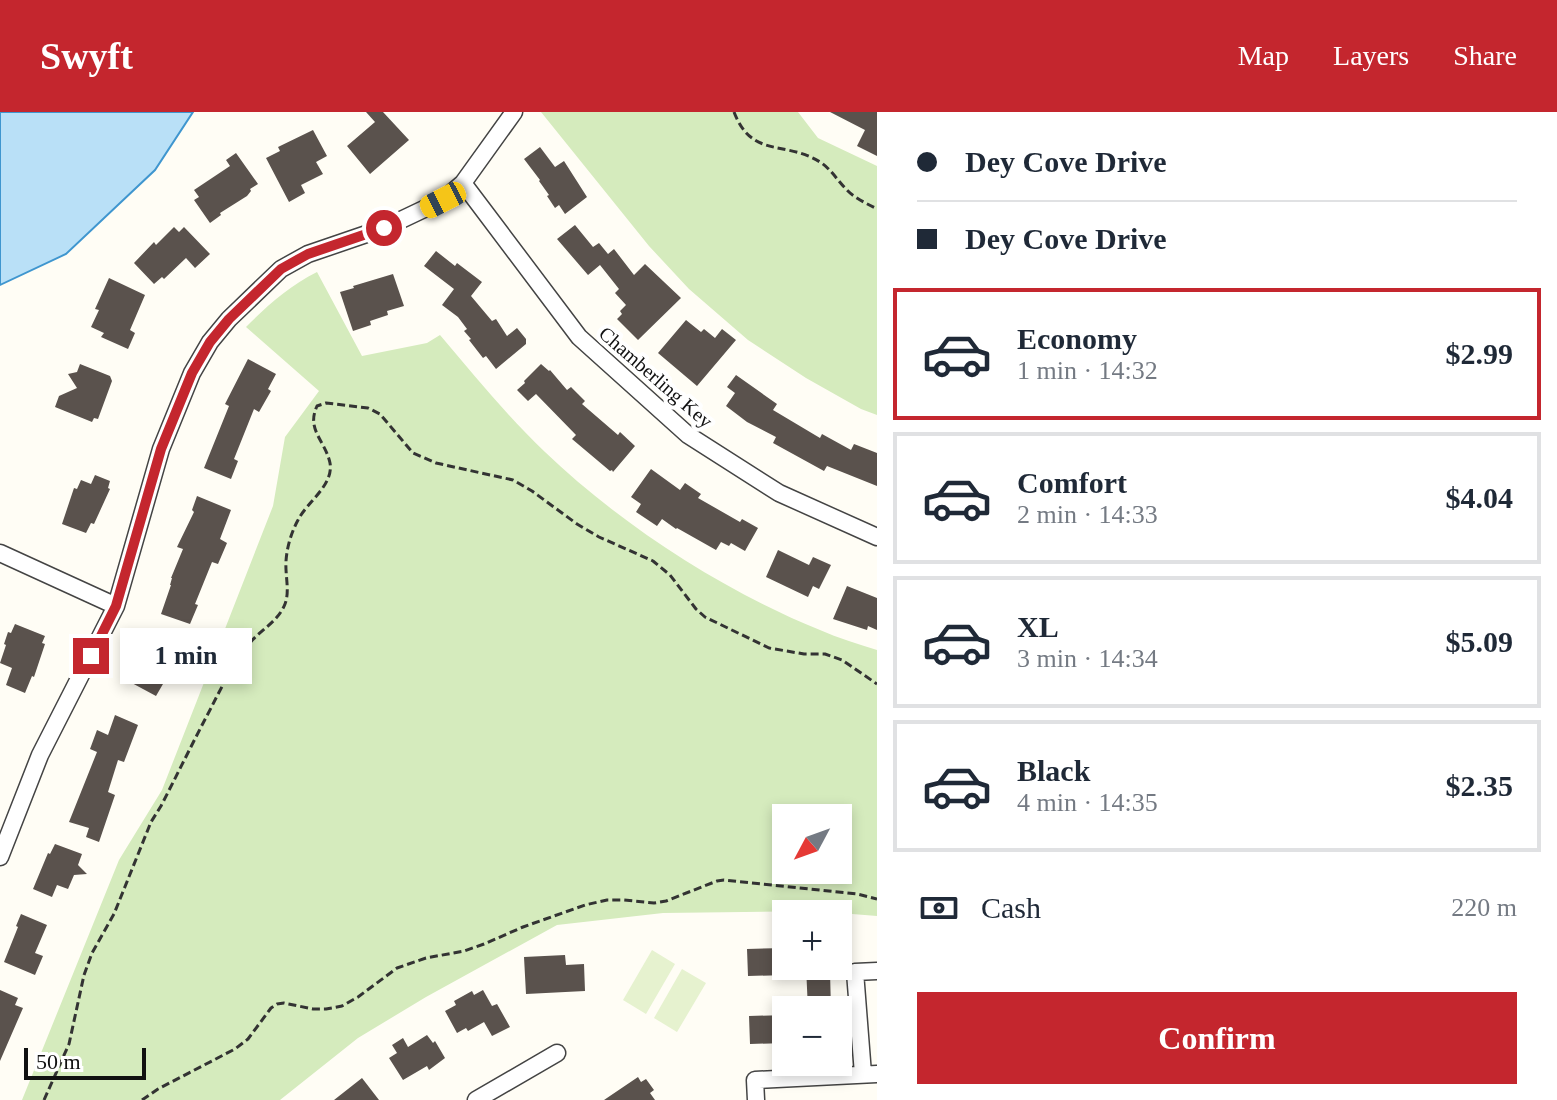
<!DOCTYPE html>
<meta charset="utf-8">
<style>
body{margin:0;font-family:"Times New Roman",serif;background:#f2f2f3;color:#1f2937;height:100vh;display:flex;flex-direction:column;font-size:30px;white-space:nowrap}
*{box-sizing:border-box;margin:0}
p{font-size:26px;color:#747a83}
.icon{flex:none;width:44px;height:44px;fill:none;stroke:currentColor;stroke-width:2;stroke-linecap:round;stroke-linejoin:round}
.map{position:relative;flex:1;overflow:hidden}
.details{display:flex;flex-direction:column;background:#fff;width:680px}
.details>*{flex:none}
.guide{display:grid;align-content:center;height:176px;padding:0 40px;background:#fff}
.needle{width:52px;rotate:229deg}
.tools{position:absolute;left:772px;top:692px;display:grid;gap:16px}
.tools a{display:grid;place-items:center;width:80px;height:80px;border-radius:0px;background:#fff;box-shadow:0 4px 12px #0003;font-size:40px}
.scale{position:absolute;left:24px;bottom:20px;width:122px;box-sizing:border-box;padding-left:8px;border:4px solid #111;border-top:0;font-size:22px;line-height:28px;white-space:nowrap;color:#111;-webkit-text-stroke:6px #fff;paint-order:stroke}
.end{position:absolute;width:36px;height:36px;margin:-18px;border:10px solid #c4262e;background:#fff;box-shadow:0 0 0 4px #fff}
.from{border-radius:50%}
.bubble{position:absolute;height:56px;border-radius:0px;background:#fff;box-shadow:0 4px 12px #0003;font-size:26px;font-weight:600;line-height:56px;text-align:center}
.car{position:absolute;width:24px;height:48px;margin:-24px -12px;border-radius:10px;box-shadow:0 0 6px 2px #0007;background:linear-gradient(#f5c518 24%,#345 0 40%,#f5c518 0 76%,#345 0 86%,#f5c518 0)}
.guide b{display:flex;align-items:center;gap:28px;height:76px;font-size:30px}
.guide b+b{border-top:2px solid #e0e1e3}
.guide i{width:20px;height:20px;background:#1f2937}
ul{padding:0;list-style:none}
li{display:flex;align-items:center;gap:24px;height:132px;margin:0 16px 12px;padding:0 24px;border:4px solid #e0e1e3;border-radius:0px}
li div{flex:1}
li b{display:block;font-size:30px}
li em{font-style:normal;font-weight:600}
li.selected{border-color:#c4262e}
li>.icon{width:72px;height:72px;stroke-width:1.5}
.pay{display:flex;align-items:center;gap:20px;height:88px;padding:0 40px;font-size:30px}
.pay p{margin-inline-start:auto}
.cta{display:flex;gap:16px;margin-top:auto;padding:16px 40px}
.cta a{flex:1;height:92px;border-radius:0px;background:#c4262e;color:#fff;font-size:32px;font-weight:600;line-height:92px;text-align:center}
header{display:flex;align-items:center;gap:48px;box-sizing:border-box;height:112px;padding:0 40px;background:#c4262e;color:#fff}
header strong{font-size:38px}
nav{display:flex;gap:44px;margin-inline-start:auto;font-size:28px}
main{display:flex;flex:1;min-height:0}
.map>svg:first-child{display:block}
.green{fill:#d5ebbd;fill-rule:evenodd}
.pitch{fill:#e6f2cf}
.water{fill:#b9e0f7;stroke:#3f96cf;stroke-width:2}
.building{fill:#5a524d}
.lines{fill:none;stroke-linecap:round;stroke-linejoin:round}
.minor-casing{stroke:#444;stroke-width:19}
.path{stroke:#333;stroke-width:3;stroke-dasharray:8 4;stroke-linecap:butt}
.minor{stroke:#fff;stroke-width:16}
.route{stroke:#c4262e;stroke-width:10}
.labels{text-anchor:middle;stroke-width:8;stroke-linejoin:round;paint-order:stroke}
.street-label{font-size:20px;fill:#111;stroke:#fff}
</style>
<header>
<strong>Swyft</strong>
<nav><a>Map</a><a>Layers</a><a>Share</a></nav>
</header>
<main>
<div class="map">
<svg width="877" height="988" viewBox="0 0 877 988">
<rect width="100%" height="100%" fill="#fffdf5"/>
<path class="green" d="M541 0H798L818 26 877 54V303L861 297 806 266 748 228 689 177 649 134Z
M317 160 362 244 427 231 440 223C474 263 507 304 545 340 620 412 723 479 820 518 838 526 858 532 877 538V804L815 799 663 801 557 813 426 885 358 926 280 988H22L119 748 162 678 273 394 285 325 319 279 246 215C268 193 289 174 317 160ZM786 706H838V758H786Z"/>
<path class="pitch" d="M652 838 675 852 646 902 623 888Z
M682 857 706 871 677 920 654 906Z"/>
<path class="water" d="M0 0H193L155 58 66 142 0 173Z"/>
<path class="building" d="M366 0H383L409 28 370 62 347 34 375 10Z
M830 0H877V44L857 34 865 18Z
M313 18 327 44 316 50 323 62 301 73 305 81 289 90 266 46 280 39 278 35Z
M540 35 555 55 564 49 587 85 565 102 559 93 555 96 547 84 549 83 539 69 540 68 524 47Z
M236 41 258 72 250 77 251 79 247 84 220 101 221 103 210 111 194 88 199 85 194 78 230 54 226 48Z
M575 113 593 135 599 131 608 142 614 137 634 163 645 152 681 186 638 228 617 207 622 202 620 199 626 193 615 181 619 177 600 153 588 163 557 127Z
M174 115 179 120 184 115 210 142 195 156 186 146 164 167 162 165 154 172 134 151 154 130 156 133Z
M436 139 455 154 457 151 482 170 471 184 492 209 496 207 507 224 517 216 526 227V232L496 257 486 244 483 246 469 228 471 227 464 219 467 217 458 205 442 193 454 177 424 154Z
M393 162 404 194 387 199 388 203 370 209 371 213 353 219 340 180 354 176 353 174Z
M109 166 145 183 130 218 135 221 128 237 101 225 104 221 91 215 99 198 95 197Z
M686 208 701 220 704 217 715 226 722 217 736 228 697 274 658 241Z
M248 247 276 262 268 277 271 279 259 300 254 297 234 347 238 349 231 367 204 356 229 294 225 292Z
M80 252 110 264 112 269 98 307 94 306 92 310 55 295 59 284 77 276 68 262 77 260Z
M541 252 549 259 550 258 567 278 571 275 585 289 582 292 618 323 620 320 635 334 613 360 612 358 610 359 572 327 576 323 536 282 528 289 517 278 525 271 524 269Z
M736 263 777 292 773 298 820 326 822 322 851 338 854 332 877 341V374L827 354 824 359 773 331 776 325 747 310 726 294 735 281 727 275Z
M651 357 680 378 685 371 701 382 698 386 740 410 742 407 758 416 745 439 731 431 729 434 721 430 716 438 677 416 676 417 662 407 657 414 636 400 641 392 631 385Z
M95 363 110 369 108 376 110 377 94 412 91 411 86 421 62 412 74 376 77 377 81 368 91 372Z
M197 384 231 398 220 427 227 431 218 452 212 450 195 492 198 493 190 512 161 502 171 473H170L172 466H171L183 437 177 435 194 400 192 398Z
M778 438 809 453 813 445 831 453 819 477 813 474 808 485 766 465Z
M847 474 877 486V518L868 514 867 518 833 507Z
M15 512 45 524 42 531 45 532 34 565 32 564 25 581 6 573 12 556 0 551 6 533 4 532 8 520 11 521Z
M155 525 181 541 156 584 130 570Z
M115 603 138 613 124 650 118 648 108 680 115 683 99 730 86 725 89 716 69 710 97 640 90 637 97 618 108 623Z
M55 732 82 742 78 753 87 762 74 763 68 777 57 773 52 785 33 777 48 741 50 742Z
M21 802 47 813 35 841 43 844 35 863 4 850 18 815 16 814Z
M786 836V863L748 864 747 837Z
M565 843 566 853 584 852 585 879 526 882 524 845Z
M806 854H823V859H830L831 898H808Z
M0 878 18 886 15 893 23 896 0 949Z
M483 878 492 894 497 892 510 915 492 924 484 910 468 919 466 916 457 921 445 899 456 893 454 889 472 879 474 883Z
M786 903V931L750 932 749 904Z
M427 923 433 931 435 929 445 946 429 958 427 954 403 968 389 946 397 941 392 933 403 926 408 935Z
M638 965 641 970 646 967 654 978 650 981 655 988H604Z
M362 966 379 988H334Z"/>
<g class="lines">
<defs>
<path id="minor" d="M463 71 579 225 688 323 779 381 877 425
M0 441 116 494
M0 745 40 643 116 494 161 337 192 261 210 230 229 207 281 157 308 142 384 116 443 88 463 71 514 0
M863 962 855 860 877 859
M476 988 557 941
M756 988 755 968 877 962"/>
</defs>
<use href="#minor" class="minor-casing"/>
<path class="path" d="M734 0C752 47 785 28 820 50 831 57 837 68 846 77 854 86 866 91 877 97
M44 988 69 932 84 863 92 841 114 802 151 710 161 694C178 661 194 628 211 596 222 574 234 551 249 532 260 518 278 510 285 492 290 479 285 463 286 449 287 435 291 421 298 408 307 390 334 373 330 351 325 328 306 318 317 294L326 291 368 296 380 302 413 341 436 351 513 368 532 379 577 412 599 425 653 449 670 463 696 497 705 505 769 536 804 542H825L842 548 877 572
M142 988 158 977 235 937 248 927 271 896 277 892 284 891 313 897H326L342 894 358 885 397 856 426 846 464 839 484 832 523 815 585 793 607 788H624L654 791 666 789 717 769 724 768 857 782 877 787"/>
<use href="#minor" class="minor"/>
</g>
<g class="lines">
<path class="route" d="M91 544 116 494 161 337 192 261 210 230 229 207 281 157 308 142 384 116"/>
</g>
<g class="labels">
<g class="street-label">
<text transform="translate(656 265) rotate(41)" y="7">Chamberling Key</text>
</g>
</g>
</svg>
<div class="tools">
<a><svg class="needle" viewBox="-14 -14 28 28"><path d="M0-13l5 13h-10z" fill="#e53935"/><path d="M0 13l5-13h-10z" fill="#747a83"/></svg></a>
<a>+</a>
<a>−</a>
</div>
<div class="scale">50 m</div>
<i class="end from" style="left:384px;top:116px"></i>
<i class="end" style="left:91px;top:544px"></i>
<div class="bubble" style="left:120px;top:516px;width:132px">1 min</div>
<i class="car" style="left:443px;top:88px;rotate:243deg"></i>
</div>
<section class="details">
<div class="guide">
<b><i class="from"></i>Dey Cove Drive</b>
<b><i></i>Dey Cove Drive</b>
</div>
<ul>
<li class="selected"><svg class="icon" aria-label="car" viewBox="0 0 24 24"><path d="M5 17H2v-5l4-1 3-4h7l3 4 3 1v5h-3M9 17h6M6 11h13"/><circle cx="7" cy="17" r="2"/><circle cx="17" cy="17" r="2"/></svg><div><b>Economy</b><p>1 min · 14:32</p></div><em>$2.99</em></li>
<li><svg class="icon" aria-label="car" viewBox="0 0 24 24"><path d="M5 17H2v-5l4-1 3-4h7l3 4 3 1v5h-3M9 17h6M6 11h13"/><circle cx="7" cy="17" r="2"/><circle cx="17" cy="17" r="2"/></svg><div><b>Comfort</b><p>2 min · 14:33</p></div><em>$4.04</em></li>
<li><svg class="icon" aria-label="car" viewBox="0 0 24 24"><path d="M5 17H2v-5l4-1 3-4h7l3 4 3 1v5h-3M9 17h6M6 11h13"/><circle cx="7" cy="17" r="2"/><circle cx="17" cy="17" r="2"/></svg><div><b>XL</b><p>3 min · 14:34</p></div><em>$5.09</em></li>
<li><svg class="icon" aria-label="car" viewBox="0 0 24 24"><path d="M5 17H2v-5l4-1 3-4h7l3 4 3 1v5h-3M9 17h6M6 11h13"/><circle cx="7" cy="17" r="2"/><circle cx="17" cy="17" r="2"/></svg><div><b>Black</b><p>4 min · 14:35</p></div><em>$2.35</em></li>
</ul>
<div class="pay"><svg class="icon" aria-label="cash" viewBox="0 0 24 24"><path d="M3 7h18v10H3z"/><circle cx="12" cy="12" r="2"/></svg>Cash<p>220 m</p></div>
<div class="cta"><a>Confirm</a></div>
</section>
</main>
